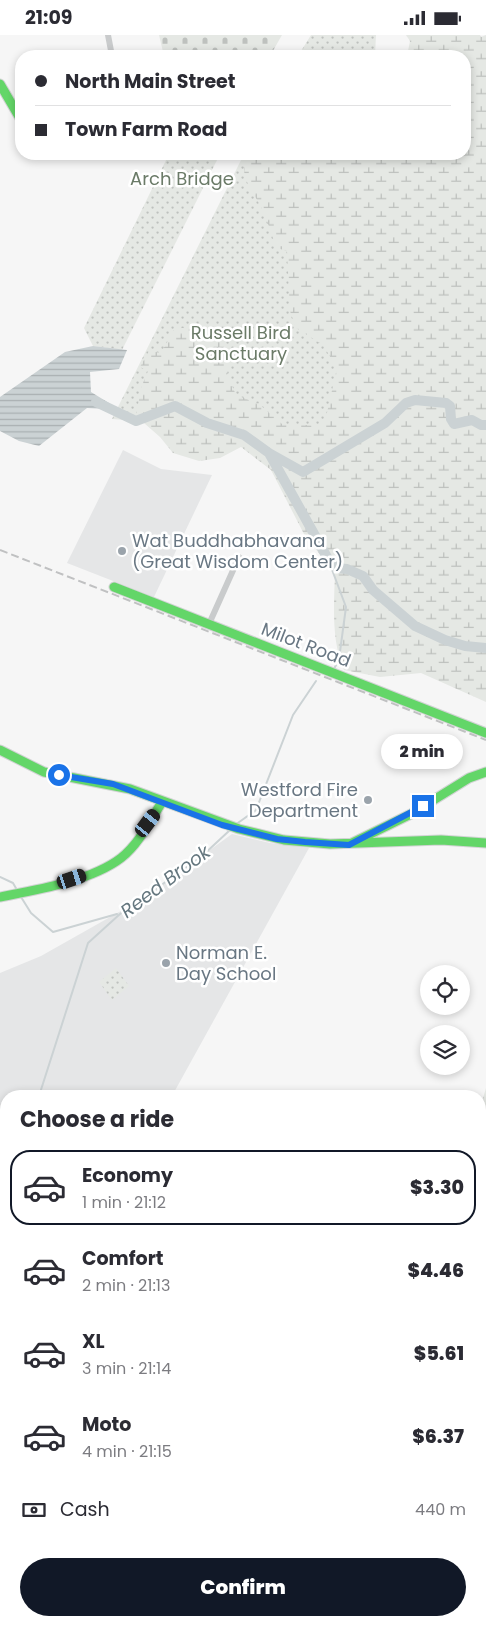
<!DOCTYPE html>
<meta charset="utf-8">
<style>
body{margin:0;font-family:Poppins,sans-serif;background:#f2f2f3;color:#2b2b33;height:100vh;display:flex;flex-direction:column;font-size:19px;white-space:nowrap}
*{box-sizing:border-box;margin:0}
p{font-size:16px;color:#7c7c81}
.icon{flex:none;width:28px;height:28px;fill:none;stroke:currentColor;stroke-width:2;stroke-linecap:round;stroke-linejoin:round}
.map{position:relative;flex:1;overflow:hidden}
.details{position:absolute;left:0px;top:1055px;width:486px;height:536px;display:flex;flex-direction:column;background:#fff;border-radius:20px 20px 0 0;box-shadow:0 2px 8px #0003}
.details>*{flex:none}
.hud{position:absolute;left:15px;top:15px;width:456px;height:110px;border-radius:20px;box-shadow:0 2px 8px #0003;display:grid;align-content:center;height:110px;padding:0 20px;background:#fff}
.controls{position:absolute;left:420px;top:930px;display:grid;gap:10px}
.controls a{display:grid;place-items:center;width:50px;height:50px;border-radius:50%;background:#fff;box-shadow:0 2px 8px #0003;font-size:25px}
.end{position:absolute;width:22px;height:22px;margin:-11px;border:6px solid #1a73e8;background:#fff;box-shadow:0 0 0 2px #fff}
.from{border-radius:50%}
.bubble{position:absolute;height:35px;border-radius:18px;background:#fff;box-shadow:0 2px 8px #0003;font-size:16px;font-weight:800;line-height:35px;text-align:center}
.car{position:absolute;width:15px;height:30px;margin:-15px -8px;border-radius:6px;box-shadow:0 0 4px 1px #0007;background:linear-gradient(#222 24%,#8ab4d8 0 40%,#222 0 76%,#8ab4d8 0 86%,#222 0)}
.hud b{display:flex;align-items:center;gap:18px;height:48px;font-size:19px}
.hud b+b{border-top:1px solid #e1e1e2}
.hud i{width:12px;height:12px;background:#2b2b33}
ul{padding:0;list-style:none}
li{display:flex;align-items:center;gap:15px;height:75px;margin:0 10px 8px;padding:0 10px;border:2px solid transparent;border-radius:20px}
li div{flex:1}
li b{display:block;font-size:19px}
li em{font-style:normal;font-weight:800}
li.on{border-color:#111827}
li>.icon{width:45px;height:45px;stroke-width:1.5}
h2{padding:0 20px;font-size:22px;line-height:60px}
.pay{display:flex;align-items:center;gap:12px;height:55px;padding:0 20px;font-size:19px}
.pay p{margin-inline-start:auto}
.button{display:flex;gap:10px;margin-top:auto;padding:10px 20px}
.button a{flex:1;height:58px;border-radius:30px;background:#111827;color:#fff;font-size:20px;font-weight:800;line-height:58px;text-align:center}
.status{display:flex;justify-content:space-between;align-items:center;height:35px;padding:0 25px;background:#fff;direction:ltr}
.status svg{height:14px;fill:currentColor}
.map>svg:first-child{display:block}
.built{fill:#e5e6e7}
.grass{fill:url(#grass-dots)}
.wetland{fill:url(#wetland-marsh)}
.cemetery{fill:url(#cemetery-stones)}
.water{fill:url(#water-rules)}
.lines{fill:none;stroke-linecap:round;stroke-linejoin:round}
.stream{stroke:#cbd2d4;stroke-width:2}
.river{stroke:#cbd2d4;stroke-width:10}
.fast-casing{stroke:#d2d3d4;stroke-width:11}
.street{stroke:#c9cbcc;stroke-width:6}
.fast{stroke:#63d668;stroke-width:9}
.rail{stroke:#c0c1c2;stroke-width:2;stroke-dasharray:8 4;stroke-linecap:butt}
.route{stroke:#1a73e8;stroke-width:6}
.poi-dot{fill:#9aa3ab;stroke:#fff;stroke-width:2}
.labels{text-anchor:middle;stroke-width:5;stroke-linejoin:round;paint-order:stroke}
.park-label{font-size:18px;fill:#6b7b68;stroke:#fff}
.poi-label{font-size:18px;fill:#697783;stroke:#fff;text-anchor:start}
.street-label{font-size:18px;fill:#697783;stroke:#fff}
.water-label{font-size:19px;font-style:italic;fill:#65777f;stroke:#fff}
</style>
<div class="status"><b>21:09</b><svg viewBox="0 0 49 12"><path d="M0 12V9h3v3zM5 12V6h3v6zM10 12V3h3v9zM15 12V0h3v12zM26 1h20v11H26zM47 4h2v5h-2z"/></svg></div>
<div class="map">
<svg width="486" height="1591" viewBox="0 0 486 1591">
<defs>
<pattern id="grass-dots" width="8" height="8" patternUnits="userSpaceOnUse" patternTransform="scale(1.25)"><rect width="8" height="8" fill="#e5e8e4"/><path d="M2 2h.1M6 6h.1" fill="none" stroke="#bec1be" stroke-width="1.8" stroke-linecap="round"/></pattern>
<pattern id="wetland-marsh" width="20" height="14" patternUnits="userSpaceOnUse" patternTransform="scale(1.25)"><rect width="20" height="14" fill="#e5e8e4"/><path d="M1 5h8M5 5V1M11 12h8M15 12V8" fill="none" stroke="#bec1be"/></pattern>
<pattern id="cemetery-stones" width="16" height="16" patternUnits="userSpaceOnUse" patternTransform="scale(1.25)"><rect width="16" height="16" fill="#e5e8e4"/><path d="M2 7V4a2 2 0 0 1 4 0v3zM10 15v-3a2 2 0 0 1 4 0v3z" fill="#bec1be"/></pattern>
<pattern id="water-rules" width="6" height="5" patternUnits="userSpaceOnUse" patternTransform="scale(1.25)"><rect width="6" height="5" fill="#cbd2d4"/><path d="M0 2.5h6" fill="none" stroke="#a9afb1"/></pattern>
</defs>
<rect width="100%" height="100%" fill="#f6f6f6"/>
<path class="built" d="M123 415 161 434 212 440 154 562 67 528Z
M232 799 270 808 309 813 172 1061H6V1356L0 1367V938L41 921 142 864Z"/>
<path class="grass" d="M311 0H376L375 21H298Z
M169 119H220L122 315 93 311 84 293Z
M244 119H374V404L228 390 142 378 125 385 112 384Z
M116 933 129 951 112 965 99 947Z
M486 1053V1277L480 1281V1073Z
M486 1278V1550L480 1554V1282Z
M6 1356V1511H0V1367Z
M37 1585H441L433 1591H37Z"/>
<path class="wetland" d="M406 0H480L481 2 486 0V667L421 638 380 642 344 635C331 606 334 569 335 538L305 501 271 435 241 412 220 423 199 426 173 418 160 402 136 381 141 353 148 336 140 332 149 316 161 318 175 293H206L232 317 227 339 236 360 259 369 282 389 324 391 337 333 323 310 296 293 290 276 287 216 277 213C271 200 268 185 261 172 252 154 236 139 249 119H465V21H407L410 6Z"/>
<path class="cemetery" d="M159 0H282L270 21H164Z"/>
<path class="water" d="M93 311 127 315 119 334 90 337 91 357 109 368 106 374 87 373 39 411 19 406 0 396V362L65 317Z"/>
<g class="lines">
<path class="stream" d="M328 524 346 572 339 624 334 634
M235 790 256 775 293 680 316 646
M0 842 13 848 17 855
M21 862 31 878 53 897 117 879
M39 1061 88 908 120 879 201 822 230 795
M0 1227 3 1187 6 1175"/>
<path class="river" d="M96 367 136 386 175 371 207 388 244 400 269 418 328 524 336 533 347 534 363 541 373 555 415 591 445 605 465 611 486 613
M269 418 303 437 385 388 406 368 415 365 446 368 450 371 451 384 454 389 472 385 481 390H486"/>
<defs>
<path id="fast" d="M0 49 21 85
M114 552 486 698
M0 715 44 737 130 754 239 794 284 805 330 809 441 805 486 808
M352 808 411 779 469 743 486 737
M0 862C36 855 91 846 121 823 139 809 150 786 162 767"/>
</defs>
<use href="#fast" class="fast-casing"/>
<path class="street" d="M108 0 112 21
M209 589 239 522"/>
<use href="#fast" class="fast"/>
<path class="rail" d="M0 515 486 705"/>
</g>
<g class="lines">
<path class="route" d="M59 740 113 749 222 790 277 804 305 807 349 810 423 771"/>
</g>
<g class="poi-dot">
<circle cx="122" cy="516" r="5"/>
<circle cx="368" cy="765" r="5"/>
<circle cx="166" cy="928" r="5"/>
</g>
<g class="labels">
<g class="park-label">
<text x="182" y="150">Arch Bridge</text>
<text x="241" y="304">Russell Bird<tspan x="241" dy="21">Sanctuary</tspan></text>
</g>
<g class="poi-label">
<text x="132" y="512">Wat Buddhabhavana<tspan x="132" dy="21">(Great Wisdom Center)</tspan></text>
<text x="358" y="761" text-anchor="end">Westford Fire<tspan x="358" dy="21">Department</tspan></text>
<text x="176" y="924">Norman E.<tspan x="176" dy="21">Day School</tspan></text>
</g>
<g class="street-label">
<text transform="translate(306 610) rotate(21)" y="6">Milot Road</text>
</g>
<g class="water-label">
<text transform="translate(165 846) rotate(-37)" y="7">Reed Brook</text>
</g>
</g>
</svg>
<div class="controls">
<a><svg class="icon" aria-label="locate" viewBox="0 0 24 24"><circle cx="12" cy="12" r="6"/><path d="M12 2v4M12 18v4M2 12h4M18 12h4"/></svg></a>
<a><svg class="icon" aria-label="layers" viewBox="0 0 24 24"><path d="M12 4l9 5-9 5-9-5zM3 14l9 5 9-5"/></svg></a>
</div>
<i class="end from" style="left:59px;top:740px"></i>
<i class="end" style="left:423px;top:771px"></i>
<div class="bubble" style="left:381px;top:699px;width:82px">2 min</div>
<i class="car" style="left:148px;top:788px;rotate:37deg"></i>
<i class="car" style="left:72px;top:844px;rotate:72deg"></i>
<div class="hud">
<b><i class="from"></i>North Main Street</b>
<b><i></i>Town Farm Road</b>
</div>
<section class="details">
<h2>Choose a ride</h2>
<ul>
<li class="on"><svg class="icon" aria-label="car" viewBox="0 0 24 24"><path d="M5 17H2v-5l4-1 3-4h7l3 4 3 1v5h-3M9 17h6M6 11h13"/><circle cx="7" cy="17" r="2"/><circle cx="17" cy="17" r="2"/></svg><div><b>Economy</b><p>1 min · 21:12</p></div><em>$3.30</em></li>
<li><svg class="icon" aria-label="car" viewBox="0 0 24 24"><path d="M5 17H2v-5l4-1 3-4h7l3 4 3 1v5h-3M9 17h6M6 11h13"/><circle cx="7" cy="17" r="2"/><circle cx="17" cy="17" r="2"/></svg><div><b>Comfort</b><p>2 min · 21:13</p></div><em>$4.46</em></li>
<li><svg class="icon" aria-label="car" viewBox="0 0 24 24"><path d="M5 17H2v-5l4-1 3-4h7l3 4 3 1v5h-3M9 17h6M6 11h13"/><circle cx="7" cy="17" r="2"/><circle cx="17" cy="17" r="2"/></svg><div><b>XL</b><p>3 min · 21:14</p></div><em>$5.61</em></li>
<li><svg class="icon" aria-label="car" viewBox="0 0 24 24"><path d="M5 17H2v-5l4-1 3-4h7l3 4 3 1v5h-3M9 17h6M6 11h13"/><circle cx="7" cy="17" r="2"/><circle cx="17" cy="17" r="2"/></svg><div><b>Moto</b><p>4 min · 21:15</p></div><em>$6.37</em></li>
</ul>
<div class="pay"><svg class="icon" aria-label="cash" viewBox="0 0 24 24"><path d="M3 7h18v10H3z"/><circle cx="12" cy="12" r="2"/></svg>Cash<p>440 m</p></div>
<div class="button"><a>Confirm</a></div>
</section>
</div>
